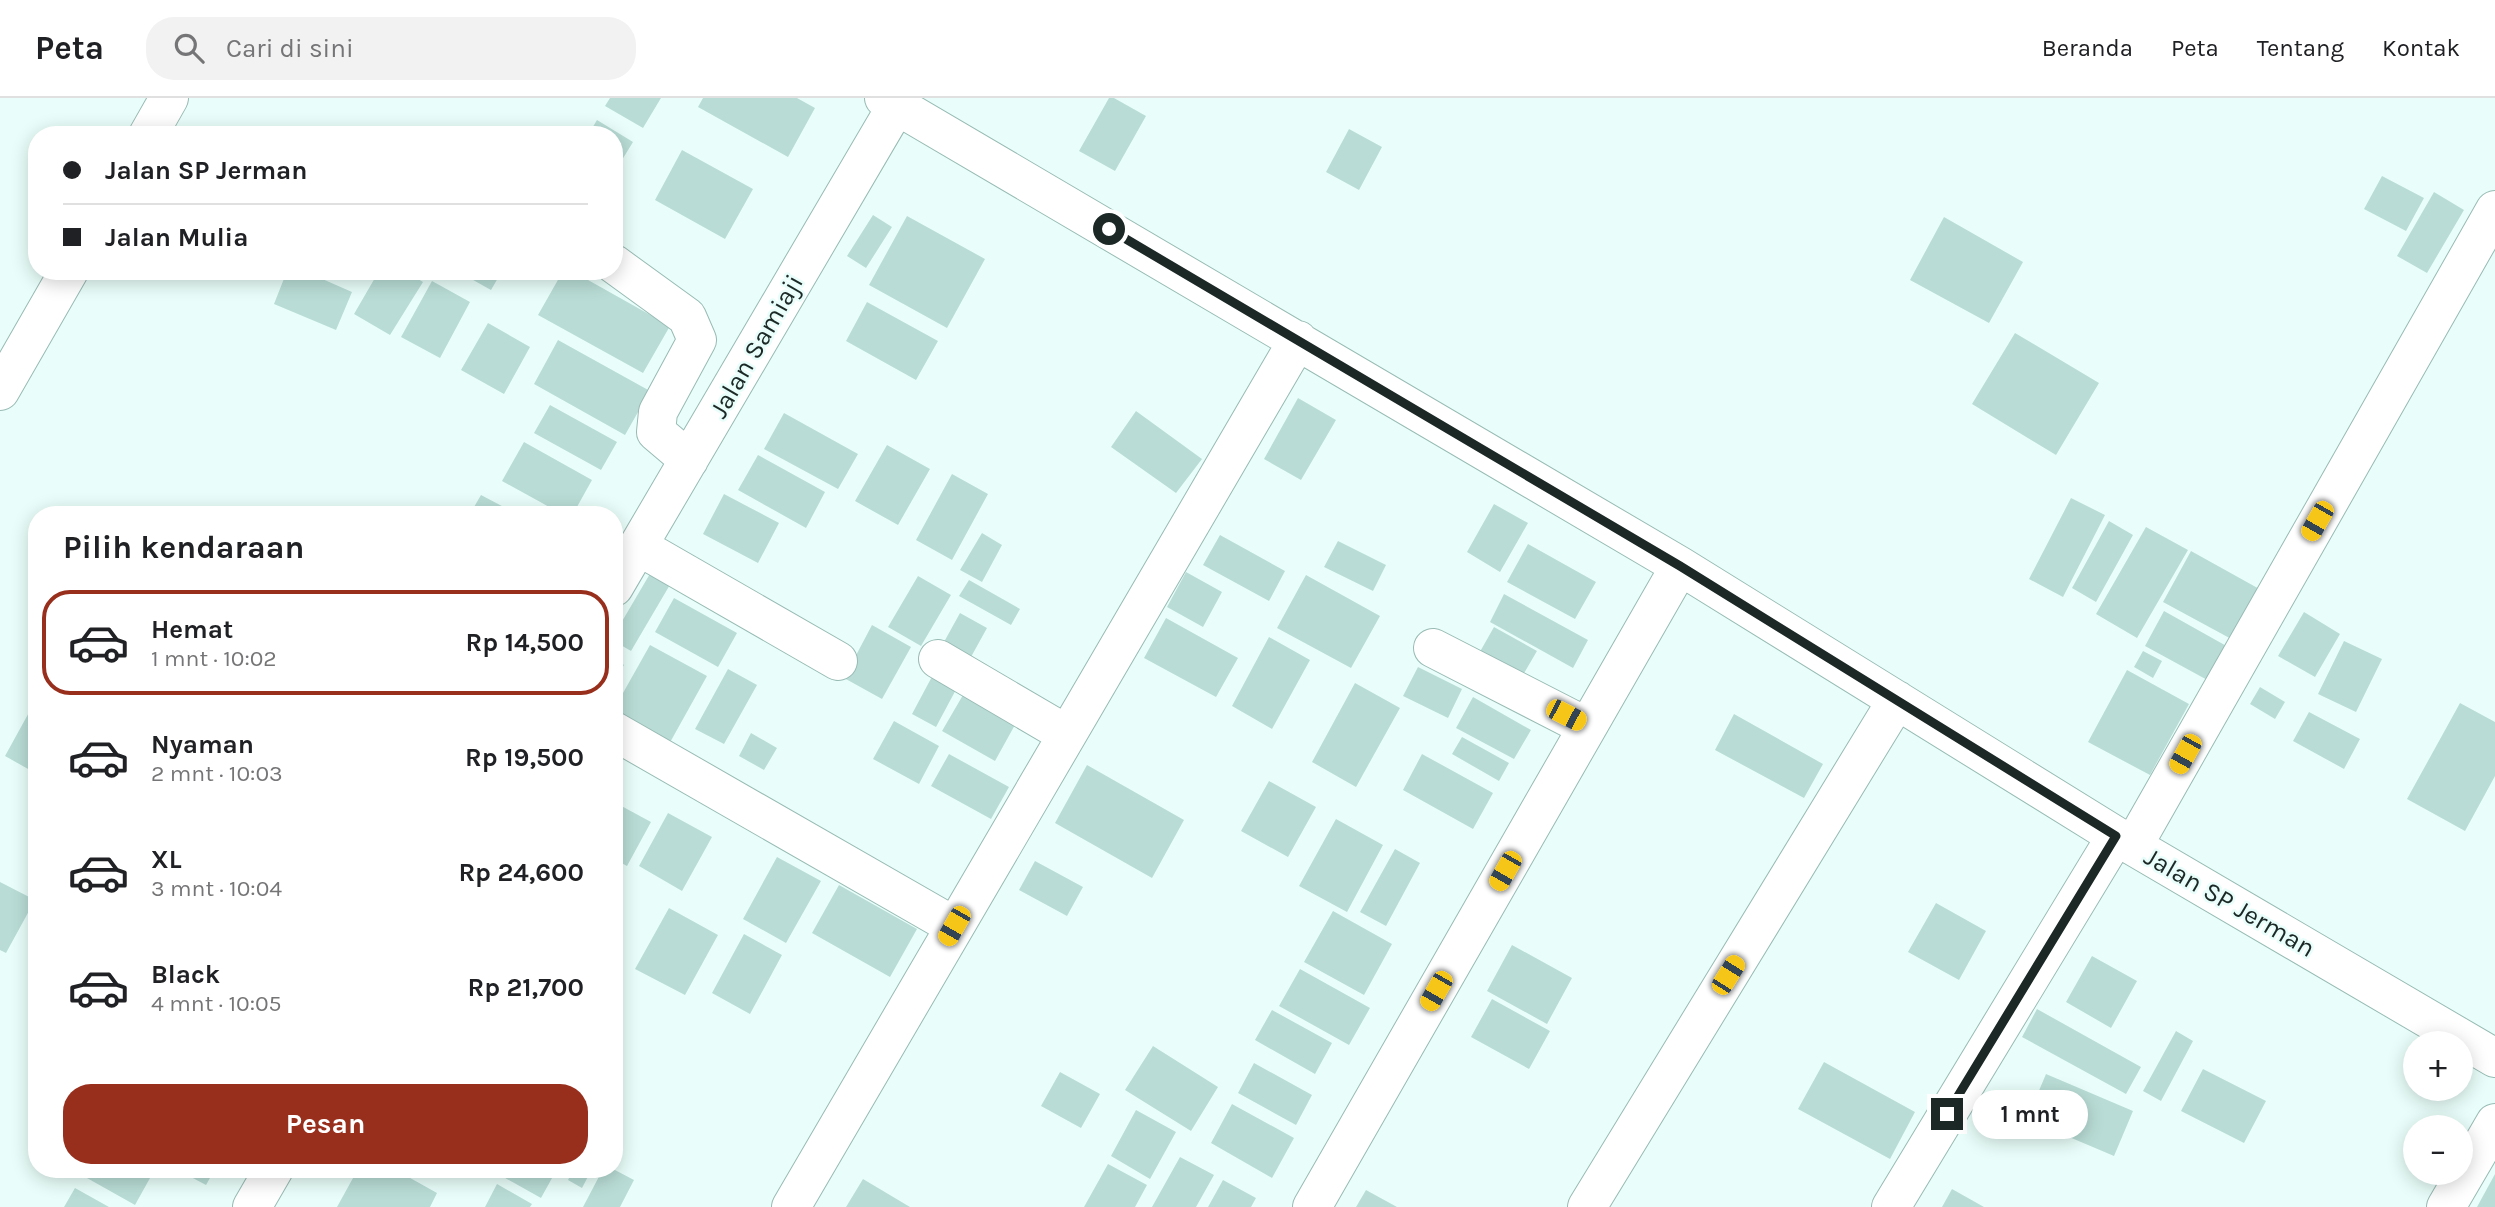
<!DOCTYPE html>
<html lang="id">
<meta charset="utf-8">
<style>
body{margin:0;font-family:Karla,sans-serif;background:#f2f2f2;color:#202124;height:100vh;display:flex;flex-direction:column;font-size:26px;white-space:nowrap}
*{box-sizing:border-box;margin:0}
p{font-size:23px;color:#757577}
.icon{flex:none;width:38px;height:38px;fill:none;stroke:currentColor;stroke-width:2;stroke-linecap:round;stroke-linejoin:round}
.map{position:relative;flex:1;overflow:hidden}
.side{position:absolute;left:28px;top:408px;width:595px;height:672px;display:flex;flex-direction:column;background:#fff;border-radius:28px;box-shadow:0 4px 18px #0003}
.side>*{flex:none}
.hud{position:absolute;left:28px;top:28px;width:595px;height:154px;border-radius:28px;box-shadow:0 4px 18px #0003;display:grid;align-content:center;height:154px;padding:0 35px;background:#fff}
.tools{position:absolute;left:2403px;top:933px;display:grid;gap:14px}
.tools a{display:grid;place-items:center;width:70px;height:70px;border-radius:50%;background:#fff;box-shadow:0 4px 18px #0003;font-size:35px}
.end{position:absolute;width:32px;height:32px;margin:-16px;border:9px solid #1b2826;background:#fff;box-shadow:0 0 0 4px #fff}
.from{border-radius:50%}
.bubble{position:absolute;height:49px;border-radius:24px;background:#fff;box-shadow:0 4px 18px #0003;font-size:23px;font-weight:700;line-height:49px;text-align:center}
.car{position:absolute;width:21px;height:42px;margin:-21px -10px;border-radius:9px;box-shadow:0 0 5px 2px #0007;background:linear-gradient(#f5c518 24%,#345 0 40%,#f5c518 0 76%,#345 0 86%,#f5c518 0)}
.hud b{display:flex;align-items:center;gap:24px;height:66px;font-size:26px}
.hud b+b{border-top:2px solid #e0e0e0}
.hud i{width:18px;height:18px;background:#202124}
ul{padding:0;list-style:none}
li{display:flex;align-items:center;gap:21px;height:105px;margin:0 14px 10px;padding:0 21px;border:4px solid transparent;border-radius:28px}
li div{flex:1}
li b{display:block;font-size:26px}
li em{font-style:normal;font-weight:700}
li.active{border-color:#982f1d}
li>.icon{width:63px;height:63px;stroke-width:1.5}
h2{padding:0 35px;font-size:32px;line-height:84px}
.primary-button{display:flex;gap:14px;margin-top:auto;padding:14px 35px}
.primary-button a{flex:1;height:80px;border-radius:28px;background:#982f1d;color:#fff;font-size:28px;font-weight:700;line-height:80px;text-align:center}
header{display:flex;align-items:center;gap:42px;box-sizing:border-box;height:98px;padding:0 35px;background:#fff;border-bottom:2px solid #e0e0e0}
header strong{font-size:33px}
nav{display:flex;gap:38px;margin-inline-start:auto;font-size:24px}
.search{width:490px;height:63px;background:#f2f2f2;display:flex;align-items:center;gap:18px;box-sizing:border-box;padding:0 24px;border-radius:28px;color:#757577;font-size:26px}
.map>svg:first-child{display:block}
.building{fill:#b9ddd6}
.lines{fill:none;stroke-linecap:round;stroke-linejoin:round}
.minor-casing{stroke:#98bbb4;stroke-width:40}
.minor{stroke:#fff;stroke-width:38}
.route{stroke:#1b2826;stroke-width:9}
.labels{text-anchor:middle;stroke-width:5;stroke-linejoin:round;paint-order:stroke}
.street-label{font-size:26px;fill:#1b2826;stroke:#e9fefa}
</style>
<header>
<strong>Peta</strong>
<div class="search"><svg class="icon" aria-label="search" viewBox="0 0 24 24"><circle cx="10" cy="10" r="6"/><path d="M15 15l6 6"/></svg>Cari di sini</div>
<nav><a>Beranda</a><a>Peta</a><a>Tentang</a><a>Kontak</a></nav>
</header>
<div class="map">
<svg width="2495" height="1109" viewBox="0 0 2495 1109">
<rect width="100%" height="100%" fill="#e9fefa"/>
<path class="building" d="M610 0H661L643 30 605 8Z
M703 0H797L815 10 788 59 698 9Z
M1109 0H1114L1146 18 1115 73 1079 53Z
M597 22 633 44 614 75V37H588Z
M1349 31 1382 49 1359 92 1326 74Z
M682 52 753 91 725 141 655 102Z
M2382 78 2424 100 2406 133 2364 111Z
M2434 94 2464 112 2427 175 2397 158Z
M873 117 892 129 866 170 847 158Z
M907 118 985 161 947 230 869 187Z
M1944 119 2023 164 1989 225 1910 182Z
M287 173H304L352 194 336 232 274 206Z
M379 173H405L423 184 390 237 354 216Z
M457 173H502L491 192Z
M563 173H572L670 228 643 275 538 217Z
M432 183 470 204 440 260 401 239Z
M867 204 938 243 916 282 846 243Z
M488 225 530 249 504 296 461 272Z
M2015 235 2099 285 2056 357 1972 306Z
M558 242 650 293 625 337 534 286Z
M1298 300 1336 322 1301 382 1264 361Z
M550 307 617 344 601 372 534 335Z
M1136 313 1202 361 1176 395 1111 349Z
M784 315 858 356 838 391 764 351Z
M524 344 592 382 573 416H562L502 383Z
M887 347 930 371 898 427 855 403Z
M758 357 825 394 806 430 738 392Z
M952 376 988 396 952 462 916 442Z
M724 396 779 425 758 465 703 436Z
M481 397 517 416H470Z
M2071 400 2105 417 2063 499 2029 481Z
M1494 406 1528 425 1500 474 1467 454Z
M2109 423 2133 437 2096 504 2072 490Z
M2146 429 2188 452 2137 540 2096 516Z
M982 435 1002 447 982 484 960 472Z
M1220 437 1285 473 1269 503 1203 467Z
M1338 443 1386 467 1373 493 1324 469Z
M1528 446 1596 484 1575 521 1507 484Z
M2191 453 2263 493 2235 543 2163 504Z
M651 474 671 485 631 553 614 543V537Z
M1186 474 1222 494 1203 529 1167 509Z
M1306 477 1380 518 1351 570 1277 530Z
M918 478 951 497 921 548 888 529Z
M969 482 1020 511 1011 527 959 498Z
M1504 496 1588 542 1573 570 1490 524Z
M674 500 737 535 718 569 655 534Z
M2164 513 2230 550 2211 584 2145 548Z
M2304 514 2340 536 2315 579 2278 558Z
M960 515 987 530 966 568 939 553Z
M1166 520 1238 560 1216 599 1144 560Z
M872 527 911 549 882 601 844 580Z
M1494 529 1537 553 1516 589 1473 566Z
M1269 539 1310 562 1272 631 1232 608Z
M2344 543 2382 561 2356 614 2318 596Z
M650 547 707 578 668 648 614 618V611Z
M2143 553 2162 563 2153 580 2134 569Z
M614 560 624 567 614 582Z
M1418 569 1462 591 1448 620 1403 598Z
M728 571 757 587 724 646 695 631Z
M2127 572 2189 606 2150 677 2088 644Z
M935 573 959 586 936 629 912 616Z
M1355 585 1400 610 1356 689 1312 664Z
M2260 589 2285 604 2275 621 2250 606Z
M963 597 1016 625 995 663 942 633Z
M1473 599 1531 632 1514 661 1456 630Z
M37 600V676L5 658Z
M2460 605 2495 624V678L2465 733 2407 701Z
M2309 614 2360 641 2344 671 2293 643Z
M1734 616 1823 666 1804 700 1715 652Z
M894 623 939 648 919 686 873 661Z
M751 635 777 650 764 672 739 658Z
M1462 639 1509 665 1499 683 1452 656Z
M949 656 1009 689 991 721 931 688Z
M1422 656 1493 695 1473 731 1403 692Z
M1087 667 1184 722 1152 780 1055 725Z
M1269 683 1316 709 1288 759 1241 733Z
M614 704 651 724 627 768 614 761Z
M668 715 712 739 682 793 639 768Z
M1336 721 1383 747 1347 814 1299 788Z
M1395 751 1420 765 1386 828 1360 814Z
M777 759 821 783 786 845 743 821Z
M1035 763 1083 789 1067 818 1019 792Z
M0 784 35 802 6 855 0 852Z
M839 787 917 831 890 879 812 835Z
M1936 805 1986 833 1959 882 1908 854Z
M669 810 718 837 685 897 635 871Z
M1333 813 1392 846 1364 897 1304 864Z
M744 836 782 857 750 916 712 895Z
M1512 847 1572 880 1547 926 1487 893Z
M2092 858 2137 883 2111 930 2066 904Z
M1300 871 1370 910 1349 947 1279 908Z
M1492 901 1550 933 1529 971 1471 939Z
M2037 911 2141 969 2126 996 2022 939Z
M1272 912 1332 945 1315 976 1255 942Z
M2176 933 2193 943 2161 1003 2143 993Z
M1153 948 1218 989 1191 1033 1125 992Z
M1824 964 1915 1014 1890 1061 1798 1011Z
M1254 965 1312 997 1296 1027 1238 995Z
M2203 971 2266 1003 2244 1045 2181 1013Z
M1060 974 1100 996 1081 1030 1041 1008Z
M2046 976 2133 1013 2114 1058 2027 1021Z
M1232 1006 1294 1040 1272 1080 1211 1045Z
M1136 1012 1176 1034 1150 1081 1111 1058Z
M1180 1059 1214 1077 1196 1109H1152Z
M1108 1066 1147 1087 1135 1109H1084Z
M71 1071H155L135 1107Z
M176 1071H215L206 1087Z
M358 1071H394L437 1095 430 1109H337Z
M489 1071H557L541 1100Z
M574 1071H592L582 1090 568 1082Z
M603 1071H613L634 1082 620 1109H583Z
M2495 1076V1109H2477Z
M863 1081 910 1109H846Z
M1223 1082 1256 1100 1251 1109H1208Z
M497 1086 532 1106 530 1109H485Z
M75 1090 109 1109H64Z
M1952 1091 1984 1109H1942Z
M1366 1092 1397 1109H1356Z"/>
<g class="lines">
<defs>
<path id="minor" d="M884 0 1680 468 2116 738 2495 960
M148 37 169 0
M614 166 687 219 697 242 658 314 656 334 689 362
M0 293 69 173
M638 448 838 563
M614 489 897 7
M1433 550 1587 629
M938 561 1066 636
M614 633 954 828
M2133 748 2495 112
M252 1109 274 1071
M791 1109 1298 242
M1312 1109 1680 468
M1587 1109 1897 602
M1891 1109 2116 738
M2446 1109 2495 1025"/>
</defs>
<use href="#minor" class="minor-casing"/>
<use href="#minor" class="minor"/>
</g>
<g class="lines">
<path class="route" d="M1109 131 1680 468 2116 738 1947 1016"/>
</g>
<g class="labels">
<g class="street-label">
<text transform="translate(756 248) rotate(-60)" y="9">Jalan Samiaji</text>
<text transform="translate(2230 804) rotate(30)" y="9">Jalan SP Jerman</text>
</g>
</g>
</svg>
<div class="tools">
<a>+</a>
<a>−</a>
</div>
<i class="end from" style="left:1109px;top:131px"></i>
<i class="end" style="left:1947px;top:1016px"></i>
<div class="bubble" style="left:1972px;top:992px;width:116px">1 mnt</div>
<i class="car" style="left:2317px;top:423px;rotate:210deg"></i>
<i class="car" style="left:1566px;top:617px;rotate:117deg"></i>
<i class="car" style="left:2185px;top:656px;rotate:209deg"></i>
<i class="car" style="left:1505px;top:773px;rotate:210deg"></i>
<i class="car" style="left:954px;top:828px;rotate:210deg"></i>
<i class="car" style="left:1728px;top:877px;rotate:32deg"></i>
<i class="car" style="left:1436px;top:893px;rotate:210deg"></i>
<div class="hud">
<b><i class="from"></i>Jalan SP Jerman</b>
<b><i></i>Jalan Mulia</b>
</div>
<section class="side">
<h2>Pilih kendaraan</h2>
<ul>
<li class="active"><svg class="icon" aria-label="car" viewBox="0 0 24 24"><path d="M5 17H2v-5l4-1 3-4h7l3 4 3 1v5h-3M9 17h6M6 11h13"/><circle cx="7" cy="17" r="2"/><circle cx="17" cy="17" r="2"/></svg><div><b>Hemat</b><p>1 mnt · 10:02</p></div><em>Rp 14,500</em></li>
<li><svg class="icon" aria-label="car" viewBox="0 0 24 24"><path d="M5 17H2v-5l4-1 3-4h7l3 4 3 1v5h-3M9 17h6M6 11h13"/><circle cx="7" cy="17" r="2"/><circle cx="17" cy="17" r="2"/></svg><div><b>Nyaman</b><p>2 mnt · 10:03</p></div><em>Rp 19,500</em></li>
<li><svg class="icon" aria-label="car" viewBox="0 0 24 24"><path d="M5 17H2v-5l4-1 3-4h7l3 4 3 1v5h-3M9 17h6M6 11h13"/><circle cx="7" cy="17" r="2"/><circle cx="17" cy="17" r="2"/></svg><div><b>XL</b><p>3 mnt · 10:04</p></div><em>Rp 24,600</em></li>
<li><svg class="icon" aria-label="car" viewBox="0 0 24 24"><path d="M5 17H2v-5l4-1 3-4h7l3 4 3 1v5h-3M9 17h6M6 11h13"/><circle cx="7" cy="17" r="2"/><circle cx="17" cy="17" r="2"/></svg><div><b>Black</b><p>4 mnt · 10:05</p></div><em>Rp 21,700</em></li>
</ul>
<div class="primary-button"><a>Pesan</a></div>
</section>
</div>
